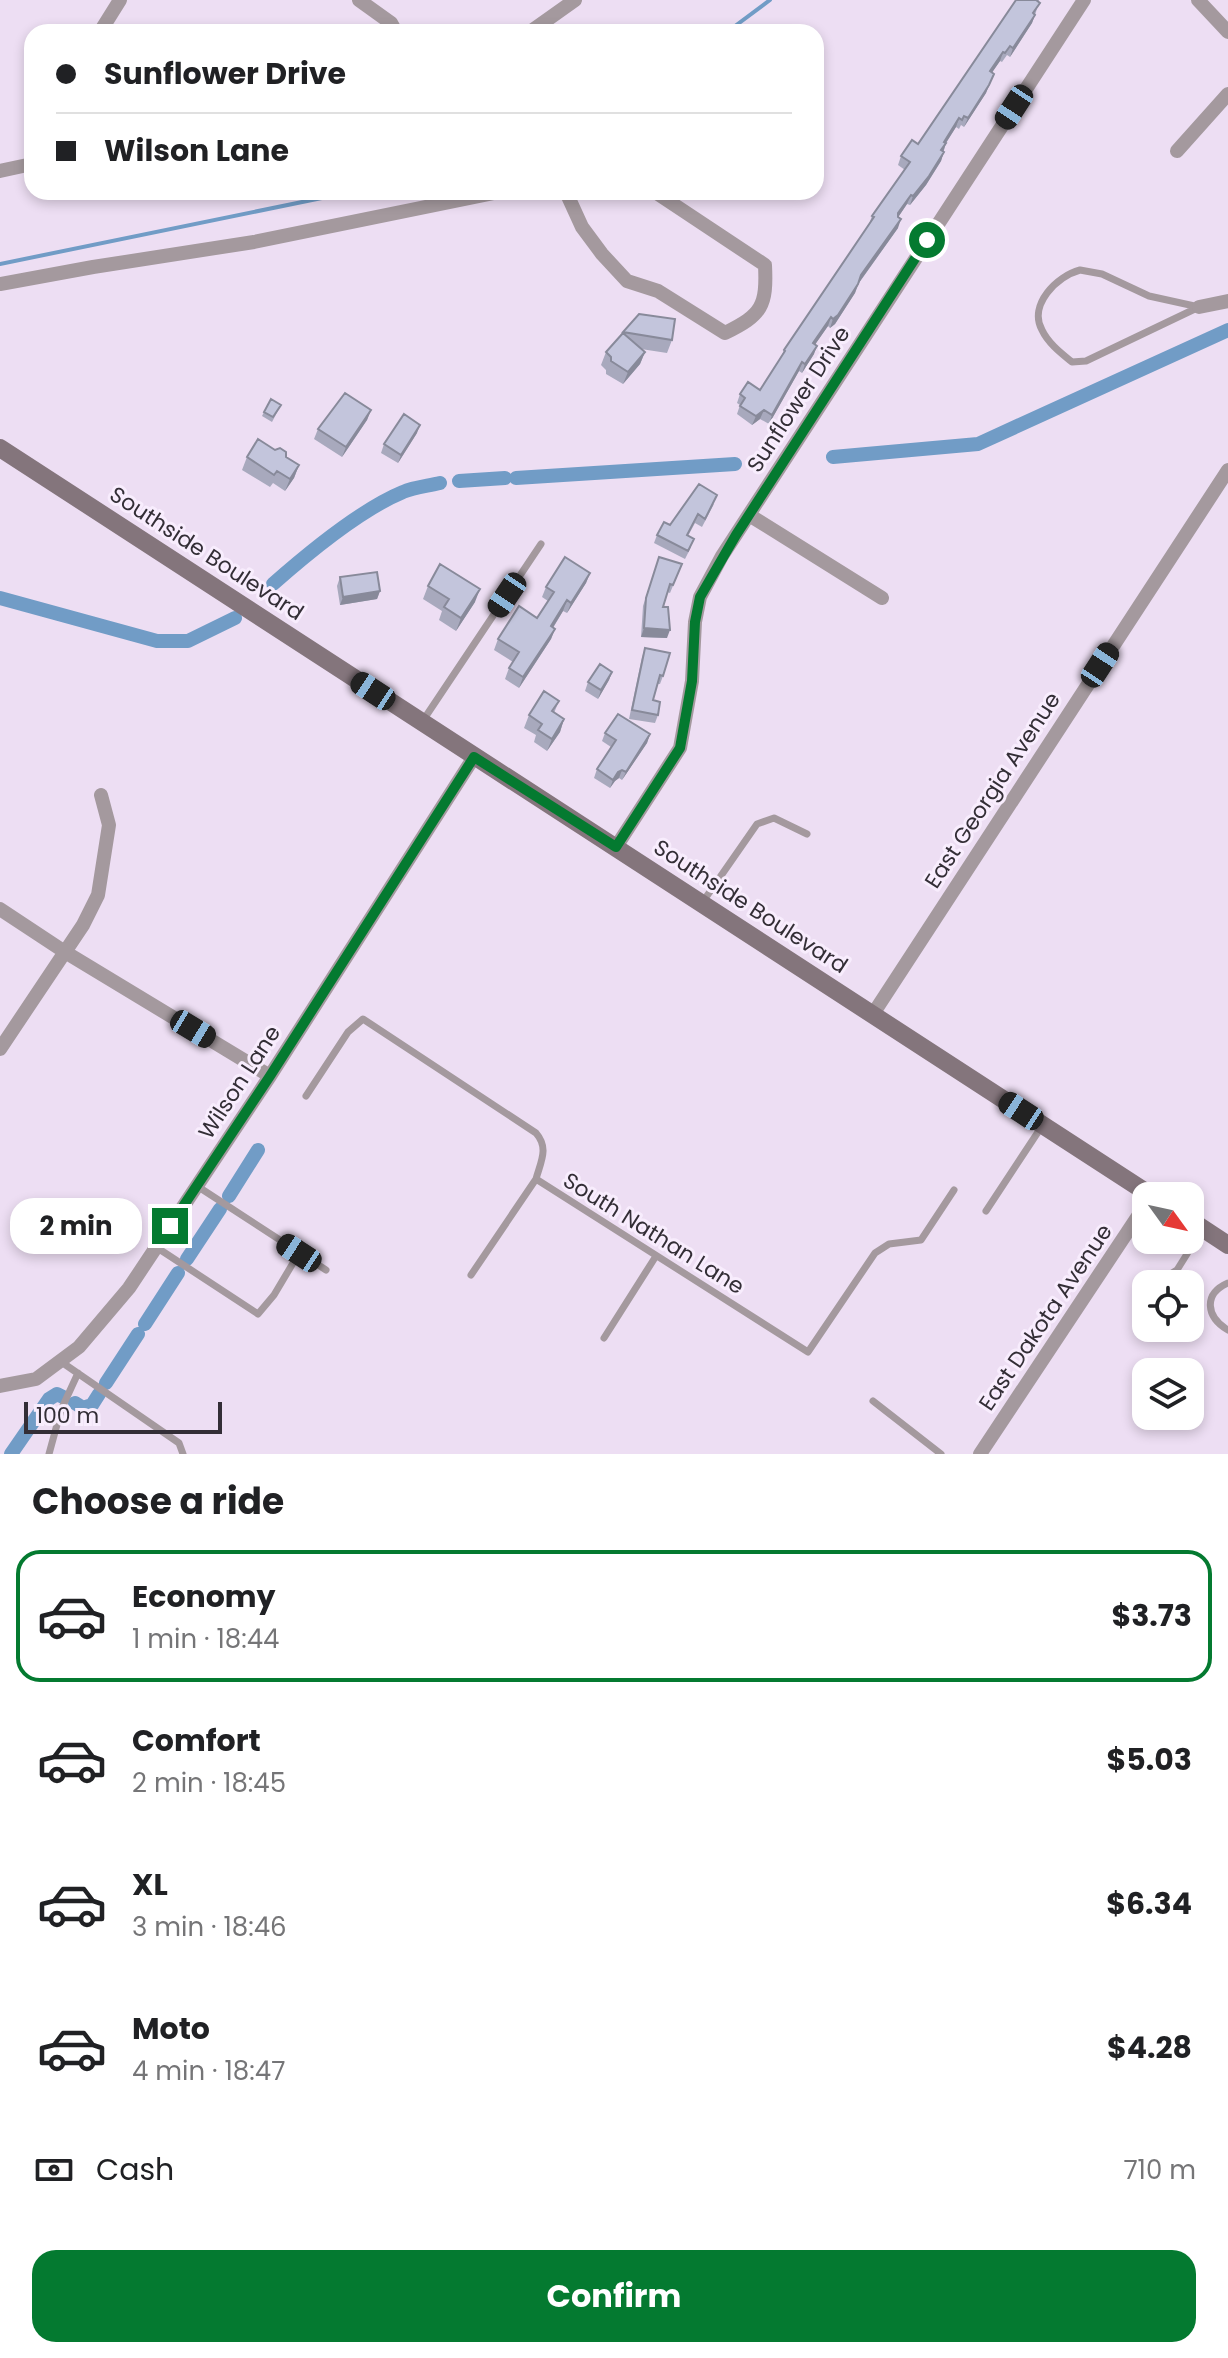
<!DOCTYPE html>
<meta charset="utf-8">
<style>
body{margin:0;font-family:Poppins,sans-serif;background:#f6f6f6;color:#202124;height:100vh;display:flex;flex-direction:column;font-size:30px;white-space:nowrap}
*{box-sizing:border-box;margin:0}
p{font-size:26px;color:#757577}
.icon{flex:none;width:44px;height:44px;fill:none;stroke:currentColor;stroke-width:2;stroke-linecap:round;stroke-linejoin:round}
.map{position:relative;height:1454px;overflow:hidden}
.panel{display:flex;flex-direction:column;background:#fff;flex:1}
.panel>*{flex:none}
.guide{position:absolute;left:24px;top:24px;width:800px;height:176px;border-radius:24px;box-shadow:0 4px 12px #0003;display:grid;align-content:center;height:176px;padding:0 32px;background:#fff}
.needle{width:52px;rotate:123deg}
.buttons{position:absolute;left:1132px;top:1182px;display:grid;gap:16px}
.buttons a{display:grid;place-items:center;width:72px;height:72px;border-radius:16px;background:#fff;box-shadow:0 4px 12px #0003;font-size:40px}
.scale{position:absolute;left:24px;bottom:20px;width:198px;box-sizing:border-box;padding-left:8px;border:4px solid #332e36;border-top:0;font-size:22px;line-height:28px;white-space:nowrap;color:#332e36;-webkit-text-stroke:6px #f8edfd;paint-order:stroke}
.end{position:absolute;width:36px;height:36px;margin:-18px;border:10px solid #047a30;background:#fff;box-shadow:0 0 0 4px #fff}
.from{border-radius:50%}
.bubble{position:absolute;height:56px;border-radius:24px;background:#fff;box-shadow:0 4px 12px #0003;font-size:26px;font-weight:700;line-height:56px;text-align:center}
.car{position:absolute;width:24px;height:48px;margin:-24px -12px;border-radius:10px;box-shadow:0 0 6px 2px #0007;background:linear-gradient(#222 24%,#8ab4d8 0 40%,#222 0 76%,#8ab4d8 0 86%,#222 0)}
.guide b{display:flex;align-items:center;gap:28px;height:76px;font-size:30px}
.guide b+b{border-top:2px solid #e0e0e0}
.guide i{width:20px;height:20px;background:#202124}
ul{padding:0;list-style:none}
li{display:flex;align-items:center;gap:24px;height:132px;margin:0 16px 12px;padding:0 16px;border:4px solid transparent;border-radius:24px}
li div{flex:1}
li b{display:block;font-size:30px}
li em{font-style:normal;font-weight:700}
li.active{border-color:#047a30}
li>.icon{width:72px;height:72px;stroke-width:1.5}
h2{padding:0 32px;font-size:36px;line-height:96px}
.pay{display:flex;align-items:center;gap:20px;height:88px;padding:0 32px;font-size:30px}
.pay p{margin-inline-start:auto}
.cta{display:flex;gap:16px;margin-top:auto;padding:16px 32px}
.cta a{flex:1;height:92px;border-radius:24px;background:#047a30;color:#fff;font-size:32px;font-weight:700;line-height:92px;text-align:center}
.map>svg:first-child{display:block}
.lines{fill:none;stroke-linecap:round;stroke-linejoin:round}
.stream{stroke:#719cc6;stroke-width:4}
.canal{stroke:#719cc6;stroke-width:14}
.lane{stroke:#a4999e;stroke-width:7}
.street{stroke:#a4999e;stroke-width:14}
.secondary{stroke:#84757c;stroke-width:18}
.wall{fill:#a8a9bd}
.shaded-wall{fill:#888a9a}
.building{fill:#c3c5dc;stroke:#888a9a;stroke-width:2}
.route{stroke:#047a30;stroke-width:10}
.labels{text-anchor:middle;stroke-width:6;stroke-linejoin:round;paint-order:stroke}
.street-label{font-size:22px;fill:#332e36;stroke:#f8edfd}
</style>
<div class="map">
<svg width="1228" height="1454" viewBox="0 0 1228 1454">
<rect width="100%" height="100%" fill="#eddef3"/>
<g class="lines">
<path class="stream" d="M727 32 770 0
M0 264 351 192"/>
<path class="canal" d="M833 457 978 444 1228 330
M516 478 735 464
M459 481 505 478
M273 584C307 554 362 509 403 492 414 487 428 486 440 483
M0 598 157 641H188L235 618
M229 1196 258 1150
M187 1259 220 1209
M145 1324 178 1273
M106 1383 138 1334
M75 1403 83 1408 92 1405 99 1394
M11 1454 49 1399 57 1394 63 1397"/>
<path class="lane" d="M1080 270 1102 274 1149 296 1199 307 1086 361 1072 362C1061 353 1048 343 1042 330 1028 305 1057 276 1080 270Z
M422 722 541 544
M702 903 757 824 774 818 807 834
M306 1096 348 1032 363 1019 536 1133C549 1148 541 1161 536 1179L808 1352 875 1253 889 1244 921 1240 954 1190
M197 1186 326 1270
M986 1211 1042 1126
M156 1247 258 1314 274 1295 299 1253
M471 1275 536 1179
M1228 1283C1203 1294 1206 1317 1228 1330
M1154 1284 1177 1270 1202 1230
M1143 1289 1146 1288
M604 1338 656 1256
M60 1361 179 1443 183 1454
M873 1401 941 1454
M49 1454 61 1410 78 1373"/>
<path class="street" d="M359 0 391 23 396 32
M1198 0 1228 32
M100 32 120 0
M530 32 575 0
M1177 151 1228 94
M0 171 32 164
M566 192 582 227 602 254 627 281 658 291 725 333C762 315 767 306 765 265L655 192
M0 284 93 267 254 242 499 192
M1199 307 1228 301
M749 515 882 598
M616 847 680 748 692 681 695 622 700 597 722 556 1084 0
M0 909 65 952 270 1076
M873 1014 1228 470
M0 1049 83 925 98 895 109 825 101 795
M0 1386 36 1379 79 1347 129 1288 270 1076 474 757
M980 1454 1146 1204"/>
<path class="secondary" d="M0 448 1152 1196
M1190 1220 1228 1245"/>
</g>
<path class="wall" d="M1016 0H1039L1036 12 1032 23 1010 57 1007 55 1002 62 1000 61 992 72 986 93 964 127 961 125 959 129 956 127 946 143 941 161 926 185 910 205 907 204 898 217V228L859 283 855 293 835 324 830 328 828 326 815 344 814 354 802 373 799 371 769 424 760 419 752 425 737 414 740 405 737 403 740 394 760 390 781 358 784 350 869 224 872 216 905 170 898 165 901 156 918 144Z
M639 314 672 340 667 353 641 349 645 352 640 364 623 384 606 374V370L601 365 606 352Z
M281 405 272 422 262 416 264 412Z
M371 410 367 420 342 457 314 439 318 429Z
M417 433 398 463 381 453 384 444Z
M247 457H286L299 465 294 478 285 491 273 483 270 487 242 470Z
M714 504 702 527 695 523 688 536 691 547 685 559 654 543 657 535 670 525Z
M659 557 682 564 670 593 667 592 663 607 667 638 641 637 643 606Z
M590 573 586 583 567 613 563 611 553 628 555 629 551 639 519 688 505 679 509 668 513 662 494 650 498 639 537 618 548 601 542 597 546 587Z
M340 577 380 591 377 599 340 605 337 586Z
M428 586 475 602 456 631 439 620 442 611 423 599Z
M645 648 663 676 660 684H657L653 700 658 715 655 723 629 719 642 657Z
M612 672 609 680 598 699 585 691 588 682Z
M559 701 554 713 564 719 560 732 547 751 534 742 536 735 524 728 529 715Z
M605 733 650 734 647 743 622 780 619 778 615 781 610 788 594 778 597 769 611 747 602 741Z"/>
<path class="shaded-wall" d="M1035 15 1032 23 1010 57 1013 48Z
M1003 52 1000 61 987 80 990 71Z
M994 74 986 93 964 127 968 118Z
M959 118 956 127 944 146 946 143 943 152 938 159 944 142Z
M944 152 941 161 926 185 910 205 913 196Z
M911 195 907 204 895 222 898 213Z
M901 219 898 228 858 284 861 275Z
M858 284 855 293 835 324 830 328 833 319Z
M831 317 828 326 810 352 813 343Z
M817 346 814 354 802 373 805 364Z
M645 352 640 364 623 384 628 372Z
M802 362 799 371 769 424 772 415Z
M371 410 367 420 342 457 346 447Z
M764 410 760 419 752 425 756 416Z
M420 425 417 433 398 463 401 455Z
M299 465 294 478 285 491 290 479Z
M590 573 586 583 567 613 571 603Z
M480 589 475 602 456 631 461 618Z
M380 591 377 599 340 605 343 597Z
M567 600 563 611 547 637 551 626Z
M644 628 670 630 667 638 641 637Z
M555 629 551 639 519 688 523 677Z
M612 672 609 680 598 699 601 690Z
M564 719 560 732 547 751 552 739Z
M650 734 647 743 622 780 626 772Z
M622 770 619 778 615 781 610 788 613 780 618 772Z"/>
<path class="building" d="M1016 0H1036L1040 3 1033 13 1035 15 1013 48 1010 46 1005 53 1003 52 990 71 994 74 989 85 968 118 964 116 962 120 959 118 944 142 946 143 941 150 944 152 929 176 913 196 911 195 898 213V217L901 219 861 275 858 284 838 315 833 319 831 317 813 343 817 346 805 364 802 362 772 415 764 410 756 416 740 406 745 398 740 394 748 382 760 390 785 351 784 350 874 217 872 216 910 162 901 156 912 140 918 144Z
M639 314 675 319 672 340 623 332Z
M623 333 645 352 628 372 611 361V357L606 352Z
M345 393 371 410 346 447 318 429Z
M271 399 281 405 273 417 264 412Z
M404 414 420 425 401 455 384 444Z
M258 439 275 450 280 448 286 452V457L299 465 290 479 277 471 274 475 247 457Z
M699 484 717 495 705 519 698 514 687 535 694 539 688 551 657 535 664 522 670 525Z
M565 557 590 573 571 603 567 600 551 626 555 629 523 677 509 668 519 652 498 639 519 606 537 618 554 592 546 587Z
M659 557 682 564 673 585 670 584 663 607H668L670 630 644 628 646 598Z
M440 564 480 589 461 618 444 607 449 599 428 586Z
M377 572 380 591 343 597 340 577Z
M645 648 670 653 663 676 660 675 653 700 660 702 658 715 632 710Z
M600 664 612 672 601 690 588 682Z
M544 691 559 701 552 711 564 719 552 739 538 730 542 724 529 715Z
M618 714 650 734 626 772 622 770 618 772 613 780 597 769 616 740 605 733Z"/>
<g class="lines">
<path class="route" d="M170 1226 270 1076 474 757 616 847 680 748 692 681 695 622 700 597 736 535 927 240"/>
</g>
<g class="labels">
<g class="street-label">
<text transform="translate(798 399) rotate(-57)" y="8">Sunflower Drive</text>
<text transform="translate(207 553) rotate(33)" y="8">Southside Boulevard</text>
<text transform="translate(992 790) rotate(-57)" y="8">East Georgia Avenue</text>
<text transform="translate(751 906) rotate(33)" y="8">Southside Boulevard</text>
<text transform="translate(239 1082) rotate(-57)" y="8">Wilson Lane</text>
<text transform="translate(654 1233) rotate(32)" y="8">South Nathan Lane</text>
<text transform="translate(1045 1317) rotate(-56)" y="8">East Dakota Avenue</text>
</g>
</g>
</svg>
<div class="buttons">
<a><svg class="needle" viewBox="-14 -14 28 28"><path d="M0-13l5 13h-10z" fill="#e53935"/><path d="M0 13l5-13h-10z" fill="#757577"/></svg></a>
<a><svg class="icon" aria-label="locate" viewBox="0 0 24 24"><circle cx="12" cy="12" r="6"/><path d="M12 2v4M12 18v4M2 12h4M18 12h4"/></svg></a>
<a><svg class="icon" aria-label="layers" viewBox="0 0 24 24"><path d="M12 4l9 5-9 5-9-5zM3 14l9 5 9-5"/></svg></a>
</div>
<div class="scale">100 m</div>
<i class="end from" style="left:927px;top:240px"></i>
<i class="end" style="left:170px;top:1226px"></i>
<div class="bubble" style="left:10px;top:1198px;width:132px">2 min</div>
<i class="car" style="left:1014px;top:107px;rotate:213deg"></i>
<i class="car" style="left:507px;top:595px;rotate:214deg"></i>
<i class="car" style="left:1100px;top:665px;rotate:33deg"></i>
<i class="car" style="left:373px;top:691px;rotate:303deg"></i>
<i class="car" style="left:193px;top:1029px;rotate:121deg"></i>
<i class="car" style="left:1021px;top:1111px;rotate:303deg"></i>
<i class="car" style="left:299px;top:1253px;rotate:303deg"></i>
<div class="guide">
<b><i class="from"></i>Sunflower Drive</b>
<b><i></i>Wilson Lane</b>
</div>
</div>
<section class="panel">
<h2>Choose a ride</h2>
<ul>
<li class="active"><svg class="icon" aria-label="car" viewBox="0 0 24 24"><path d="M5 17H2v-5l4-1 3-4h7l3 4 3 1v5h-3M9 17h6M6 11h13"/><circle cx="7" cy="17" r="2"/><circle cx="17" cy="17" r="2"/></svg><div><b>Economy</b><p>1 min · 18:44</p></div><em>$3.73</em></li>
<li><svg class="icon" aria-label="car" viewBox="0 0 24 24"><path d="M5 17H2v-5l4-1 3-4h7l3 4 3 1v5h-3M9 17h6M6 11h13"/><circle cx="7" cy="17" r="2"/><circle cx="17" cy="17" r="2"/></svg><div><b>Comfort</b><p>2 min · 18:45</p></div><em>$5.03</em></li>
<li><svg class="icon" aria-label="car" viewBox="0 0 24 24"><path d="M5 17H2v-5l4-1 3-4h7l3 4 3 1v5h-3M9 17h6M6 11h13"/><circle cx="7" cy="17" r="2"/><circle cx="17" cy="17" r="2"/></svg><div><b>XL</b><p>3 min · 18:46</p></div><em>$6.34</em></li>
<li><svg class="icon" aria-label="car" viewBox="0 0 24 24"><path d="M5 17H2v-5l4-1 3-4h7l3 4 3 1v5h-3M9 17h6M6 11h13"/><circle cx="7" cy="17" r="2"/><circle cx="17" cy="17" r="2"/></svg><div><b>Moto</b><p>4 min · 18:47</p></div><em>$4.28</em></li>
</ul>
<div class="pay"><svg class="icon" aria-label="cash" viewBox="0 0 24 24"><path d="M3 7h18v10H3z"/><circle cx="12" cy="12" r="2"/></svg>Cash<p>710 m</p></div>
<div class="cta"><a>Confirm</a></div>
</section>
